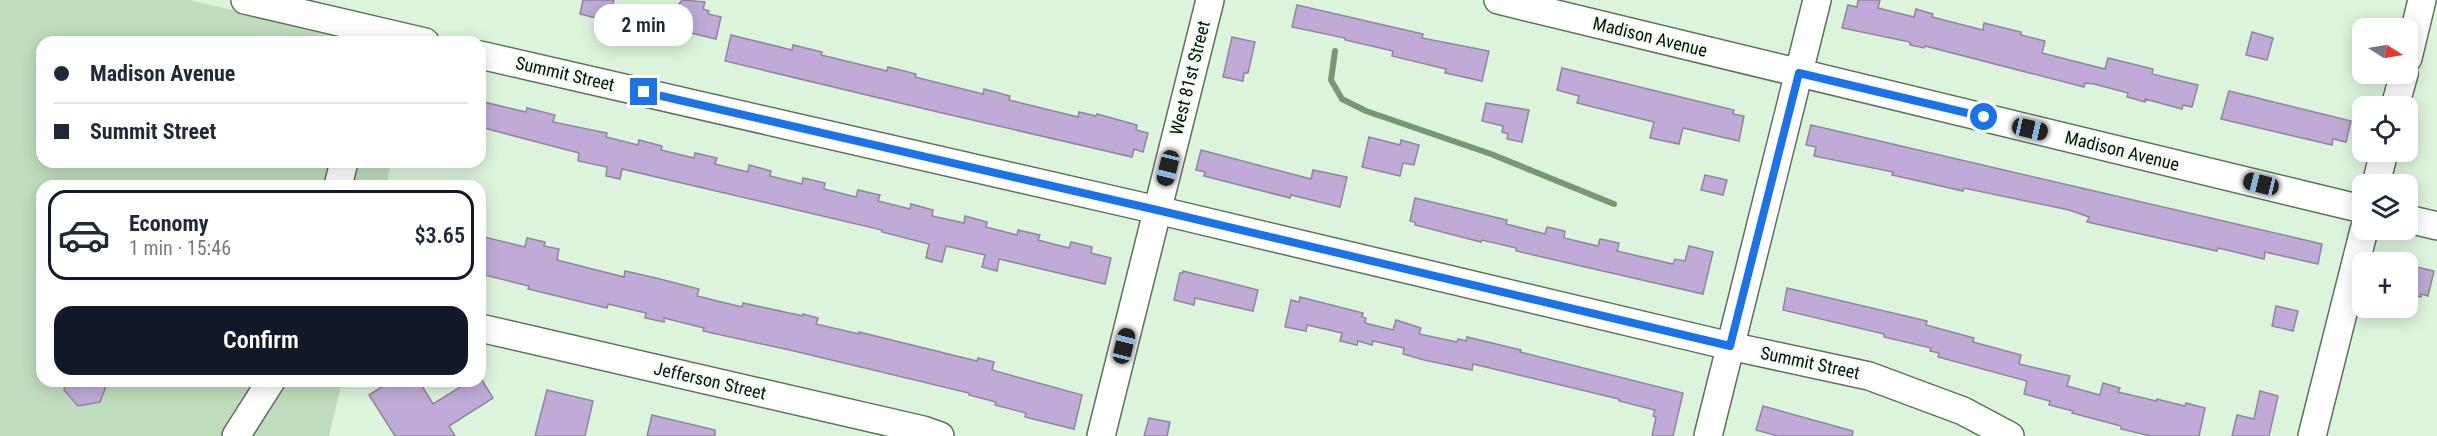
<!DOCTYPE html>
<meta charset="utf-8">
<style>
body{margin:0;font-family:"Roboto Condensed",sans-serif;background:#f2f2f3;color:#1f2937;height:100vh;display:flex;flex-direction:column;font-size:22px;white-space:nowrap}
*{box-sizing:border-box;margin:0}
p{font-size:20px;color:#747a83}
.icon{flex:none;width:33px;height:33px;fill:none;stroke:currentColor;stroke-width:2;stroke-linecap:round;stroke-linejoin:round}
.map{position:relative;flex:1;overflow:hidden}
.drawer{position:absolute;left:36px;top:180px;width:450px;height:207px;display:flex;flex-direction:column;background:#fff;border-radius:18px;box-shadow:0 3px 15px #0003}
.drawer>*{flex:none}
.guide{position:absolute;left:36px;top:36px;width:450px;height:132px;border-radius:18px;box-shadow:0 3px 15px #0003;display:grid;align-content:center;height:132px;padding:0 18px;background:#fff}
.needle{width:39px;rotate:101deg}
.buttons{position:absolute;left:2352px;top:18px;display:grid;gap:12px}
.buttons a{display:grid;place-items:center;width:66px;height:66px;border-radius:12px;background:#fff;box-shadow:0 3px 15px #0003;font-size:30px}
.end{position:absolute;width:27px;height:27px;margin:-14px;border:8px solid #1a73e8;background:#fff;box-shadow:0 0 0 3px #fff}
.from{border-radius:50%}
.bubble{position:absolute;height:42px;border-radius:18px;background:#fff;box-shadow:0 3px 15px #0003;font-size:20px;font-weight:600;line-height:42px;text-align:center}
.car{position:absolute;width:18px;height:36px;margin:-18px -9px;border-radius:8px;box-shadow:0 0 4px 2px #0007;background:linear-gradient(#222 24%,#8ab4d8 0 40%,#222 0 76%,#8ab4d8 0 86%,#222 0)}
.guide b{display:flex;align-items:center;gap:21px;height:57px;font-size:22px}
.guide b+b{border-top:2px solid #e0e1e3}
.guide i{width:15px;height:15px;background:#1f2937}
ul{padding:10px 0 0;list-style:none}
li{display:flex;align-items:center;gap:18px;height:90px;margin:0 12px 9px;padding:0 6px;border:3px solid transparent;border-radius:18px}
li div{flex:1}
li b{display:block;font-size:22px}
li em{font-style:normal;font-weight:600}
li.selected{border-color:#111827}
li>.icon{width:54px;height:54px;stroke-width:1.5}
.primary-button{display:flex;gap:12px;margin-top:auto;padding:12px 18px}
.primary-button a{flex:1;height:69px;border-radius:18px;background:#111827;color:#fff;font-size:24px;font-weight:600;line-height:69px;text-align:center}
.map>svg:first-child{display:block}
.green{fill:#bfddbd}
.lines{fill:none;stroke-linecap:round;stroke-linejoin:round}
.stream{stroke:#769974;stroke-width:6}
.building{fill:#c0aad7;stroke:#91859e;stroke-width:1.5}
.minor-casing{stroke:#5d715c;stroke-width:30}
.minor{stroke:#fff;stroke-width:27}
.route{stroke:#1a73e8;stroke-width:8}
.labels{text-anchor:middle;stroke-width:5;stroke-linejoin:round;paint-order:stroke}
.street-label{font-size:18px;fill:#091008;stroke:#f1fff0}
</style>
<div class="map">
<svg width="2437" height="436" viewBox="0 0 2437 436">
<rect width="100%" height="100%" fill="#ddf4dc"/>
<path class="green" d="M0 0H190L367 42H42V162H391L386 186H42V381H342L329 436H0Z"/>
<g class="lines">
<path class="stream" d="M1335 51 1331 80 1342 99 1366 111 1491 154 1614 204"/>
</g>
<path class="building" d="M583 0H614L608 21 580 14Z
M682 0 705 2 703 9 709 11 708 14 721 17 716 39 670 28 675 9Z
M1858 0H1880L1878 8 1914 17 1916 9 1933 14 1932 17 1983 30 1984 23 2021 32V35L2045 41 2042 53 2105 69 2108 58 2153 69 2152 74 2198 85 2192 107 2183 105 2182 109 2145 99V102L2127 97 2128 93 2094 84 2085 83 2084 87 1925 46 1924 48 1910 45V42L1842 28 1848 5 1857 7Z
M1297 5 1423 34 1422 38 1489 51 1482 81 1445 73 1446 69 1392 56 1393 51 1345 40V38L1292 27Z
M2252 32 2273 38 2267 60 2246 55Z
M731 35 792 50 793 45 822 52 821 55 887 71 888 67 916 74 915 77 983 94 984 89 1010 96 1009 100 1078 117 1079 112 1096 116 1097 114 1137 125 1136 130 1148 133 1143 152 1134 149 1132 157 942 113 725 61Z
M1232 37 1255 42 1248 73H1244L1243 81 1223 77Z
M1562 68 1734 110 1733 114 1744 116 1739 141 1683 128 1679 144 1650 138 1654 122 1577 103 1579 96 1557 90Z
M2229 91 2351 121 2346 142 2333 139 2332 145 2221 119Z
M480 101 526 112 527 108 555 115 553 122 607 133 606 137 638 145 639 140 662 146 661 150 694 158 695 153 717 158 715 164 748 172 749 165 771 171 770 176 802 184 803 178 825 183 824 189 856 197 858 190 880 195 878 201 910 209 911 204 933 210 932 216 964 223 965 216 987 222 986 227 1017 235 1018 230 1040 235 1038 240 1069 248 1071 242 1092 247 1091 253 1111 258 1105 284 999 259 997 271 982 267 985 255 946 246 942 262 926 258 929 244 882 232V230L622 169 620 179 606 176 607 167 578 161 579 153 480 127Z
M1486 103 1529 110 1522 142 1507 139 1508 134 1502 132 1503 126 1482 121Z
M1811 125 2322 244 2318 264 2265 252 2264 259 2218 248 2217 251 2087 222 2089 217 2069 210 1964 188 1963 191 1892 175 1893 172 1814 156 1816 147 1806 145Z
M1369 137 1400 145 1401 140 1419 145 1414 165 1403 163 1400 176 1362 167Z
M1201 150 1311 179 1313 170 1347 177 1340 207 1291 195 1290 198 1204 176 1205 172 1196 170Z
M1705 175 1727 180 1723 195 1701 190Z
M1415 198 1507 220 1506 224 1545 234 1547 227 1565 231 1564 238 1598 246 1600 239 1619 243 1617 251 1673 264 1675 259 1685 261 1689 246 1713 252 1703 294 1516 251V248L1482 240 1481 242 1415 225V222L1410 221Z
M480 236 525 247 527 238 545 242 544 246 559 249 557 260 624 277 625 271 656 278 699 289 697 296 742 307 743 303 803 316V314L818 318 816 324 859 334V332L977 361 978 358 994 362 992 370 1082 395 1074 429 1025 417 1026 413 995 405 996 402 969 395V393L794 351 703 331 704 328 664 318V322L645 318 646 313 608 304 607 308 528 289 529 286 480 274Z
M2408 265 2434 271 2428 296 2421 294V297L2408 294Z
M1183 271 1258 290 1253 311 1195 298 1194 305 1174 300 1180 273H1183Z
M1787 288 1927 321 1926 325 1974 338 1973 342 2021 355 2019 364 2070 376 2067 386 2100 395 2103 383 2120 388 2118 392 2156 401 2157 399 2185 406 2186 403 2205 408 2199 436H2151L2121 429V426L2072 413 2073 411 2049 405 2050 401 2024 394 2027 381 1938 357 1939 353 1930 351 1931 348 1884 337V334L1783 310Z
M1300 297 1363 313 1362 317 1366 318 1365 323 1393 330 1396 320 1421 328 1419 334 1457 342 1458 339 1466 341 1467 337 1521 350 1520 352 1683 393 1673 436H1652L1656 417 1653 416 1655 410 1619 401V399L1473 364 1472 370 1424 360 1403 354 1404 348 1373 341 1372 345 1358 341 1357 345 1340 341 1342 333 1307 325 1306 331 1285 327 1291 300 1299 302Z
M2276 306 2298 311 2293 331 2272 326Z
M480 377 493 398 449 426 455 436H395L369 395 391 381H419L433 404 470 381H480Z
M66 381H108L100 402 78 406 64 390Z
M547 390 593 401 585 436H535Z
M2260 391 2278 396 2269 436H2232L2237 415 2254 419Z
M1763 406 1853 431 1852 436H1778L1756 430Z
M652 415 715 430V436H647Z
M1149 418 1170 422 1167 436H1144Z"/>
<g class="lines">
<defs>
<path id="minor" d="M245 0 425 42
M1498 0 2362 209
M480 55 1157 210 1730 346 1869 376 1963 411 2010 436
M2408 58 2422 0
M2395 106 2404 74
M2376 184 2384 152
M338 186 344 162
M2408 219 2437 226
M480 328 923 430 940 436
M236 436 271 381
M1101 436 1210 0
M1708 436 1817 0
M2312 436 2364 230"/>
</defs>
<use href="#minor" class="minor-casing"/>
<use href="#minor" class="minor"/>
</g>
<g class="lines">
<path class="route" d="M644 92 1157 210 1730 346 1799 73 1984 117"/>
</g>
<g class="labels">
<g class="street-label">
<text transform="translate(1650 37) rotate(14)" y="6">Madison Avenue</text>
<text transform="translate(565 74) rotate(13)" y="6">Summit Street</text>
<text transform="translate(1190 78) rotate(-76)" y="6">West 81st Street</text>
<text transform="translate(2122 151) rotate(14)" y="6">Madison Avenue</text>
<text transform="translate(1810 363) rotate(12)" y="6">Summit Street</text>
<text transform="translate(710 381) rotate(13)" y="6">Jefferson Street</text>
</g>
</g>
</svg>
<div class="buttons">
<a><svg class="needle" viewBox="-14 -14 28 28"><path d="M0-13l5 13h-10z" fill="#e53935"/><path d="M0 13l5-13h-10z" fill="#747a83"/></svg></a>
<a><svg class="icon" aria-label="locate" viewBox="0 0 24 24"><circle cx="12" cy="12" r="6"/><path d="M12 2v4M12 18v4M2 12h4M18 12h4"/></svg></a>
<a><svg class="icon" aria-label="layers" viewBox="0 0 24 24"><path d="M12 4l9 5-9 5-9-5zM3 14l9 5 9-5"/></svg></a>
<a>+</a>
</div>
<i class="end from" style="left:1984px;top:117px"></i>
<i class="end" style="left:644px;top:92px"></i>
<div class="bubble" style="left:594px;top:4px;width:99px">2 min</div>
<i class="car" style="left:2030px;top:129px;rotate:103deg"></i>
<i class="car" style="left:1168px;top:168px;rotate:194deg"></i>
<i class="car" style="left:2261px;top:184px;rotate:284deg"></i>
<i class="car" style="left:1124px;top:346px;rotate:14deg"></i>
<div class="guide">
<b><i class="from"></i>Madison Avenue</b>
<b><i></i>Summit Street</b>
</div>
<section class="drawer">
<ul>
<li class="selected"><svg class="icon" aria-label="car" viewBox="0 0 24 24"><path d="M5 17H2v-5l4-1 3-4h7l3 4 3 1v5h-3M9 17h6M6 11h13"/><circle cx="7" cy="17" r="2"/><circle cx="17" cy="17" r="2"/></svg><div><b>Economy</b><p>1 min · 15:46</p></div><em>$3.65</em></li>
</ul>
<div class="primary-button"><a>Confirm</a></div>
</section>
</div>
